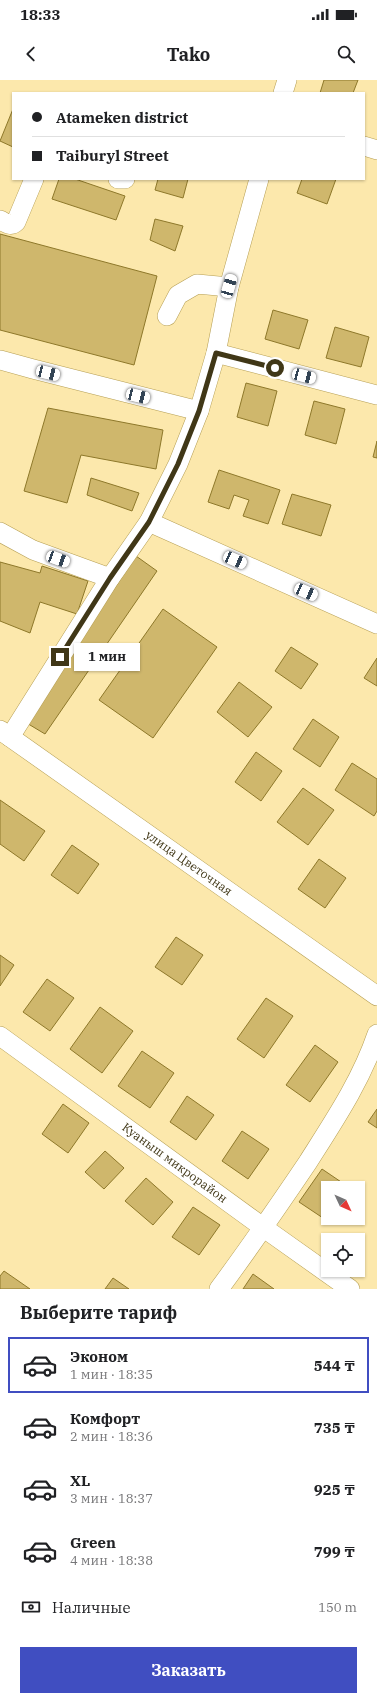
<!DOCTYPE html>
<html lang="ru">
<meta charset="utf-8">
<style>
body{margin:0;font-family:"IBM Plex Serif",serif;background:#f6f6f6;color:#202124;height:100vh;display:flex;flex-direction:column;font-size:15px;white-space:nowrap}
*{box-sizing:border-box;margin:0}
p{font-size:13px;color:#757577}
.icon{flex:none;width:22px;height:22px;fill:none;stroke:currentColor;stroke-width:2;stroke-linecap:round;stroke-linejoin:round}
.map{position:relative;height:1209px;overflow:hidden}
.panel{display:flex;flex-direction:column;background:#fff;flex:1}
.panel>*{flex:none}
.guide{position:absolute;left:12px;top:12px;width:353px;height:88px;border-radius:0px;box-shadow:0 1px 3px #0004;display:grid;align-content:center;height:88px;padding:0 20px;background:#fff}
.needle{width:26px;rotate:134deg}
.buttons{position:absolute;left:321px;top:1101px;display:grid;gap:8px}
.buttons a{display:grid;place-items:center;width:44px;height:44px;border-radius:0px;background:#fff;box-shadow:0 1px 3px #0004;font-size:20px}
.end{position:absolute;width:18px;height:18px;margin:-9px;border:5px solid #403717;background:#fff;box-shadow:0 0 0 2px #fff}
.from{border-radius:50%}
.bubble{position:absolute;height:28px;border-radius:0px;background:#fff;box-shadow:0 1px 3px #0004;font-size:13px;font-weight:700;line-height:28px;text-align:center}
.car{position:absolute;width:12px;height:24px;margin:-12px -6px;border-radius:5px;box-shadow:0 0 3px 1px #0007;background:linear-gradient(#fff 24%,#345 0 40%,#fff 0 76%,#345 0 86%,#fff 0)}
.guide b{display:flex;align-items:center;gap:14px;height:38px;font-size:15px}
.guide b+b{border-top:1px solid #e0e0e0}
.guide i{width:10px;height:10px;background:#202124}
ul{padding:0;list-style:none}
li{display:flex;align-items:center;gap:12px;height:56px;margin:0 8px 6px;padding:0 12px;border:2px solid transparent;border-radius:0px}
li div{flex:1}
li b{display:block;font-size:15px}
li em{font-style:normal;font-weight:700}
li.on{border-color:#404ec1}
li>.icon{width:36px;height:36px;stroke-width:1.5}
h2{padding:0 20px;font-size:18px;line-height:48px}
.pay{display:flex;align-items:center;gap:10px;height:44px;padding:0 20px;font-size:15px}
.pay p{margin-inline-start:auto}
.button{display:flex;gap:8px;margin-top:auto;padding:8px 20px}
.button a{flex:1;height:46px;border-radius:0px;background:#404ec1;color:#fff;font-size:16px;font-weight:700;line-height:46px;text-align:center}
.status{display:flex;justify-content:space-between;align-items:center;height:28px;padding:0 20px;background:#fff;direction:ltr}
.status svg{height:11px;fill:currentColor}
header{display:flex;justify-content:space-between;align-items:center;height:52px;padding:0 20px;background:#fff;font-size:18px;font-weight:700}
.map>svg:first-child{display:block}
.building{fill:#cfb76c;stroke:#8e782a}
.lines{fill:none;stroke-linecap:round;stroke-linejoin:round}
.minor-casing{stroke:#b69f54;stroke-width:20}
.minor{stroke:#fff;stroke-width:19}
.route{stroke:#403717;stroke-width:5}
.labels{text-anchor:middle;stroke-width:4;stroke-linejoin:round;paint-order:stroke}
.street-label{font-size:12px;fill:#403717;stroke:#fbf6e8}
</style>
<div class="status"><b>18:33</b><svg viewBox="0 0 49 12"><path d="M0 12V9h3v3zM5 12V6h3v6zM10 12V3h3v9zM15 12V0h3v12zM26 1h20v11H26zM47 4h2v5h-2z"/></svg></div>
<header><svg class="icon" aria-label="back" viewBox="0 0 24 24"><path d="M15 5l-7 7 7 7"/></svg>Tako<svg class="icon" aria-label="search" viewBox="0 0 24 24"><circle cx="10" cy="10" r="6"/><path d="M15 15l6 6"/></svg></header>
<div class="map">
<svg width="377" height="1209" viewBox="0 0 377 1209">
<rect width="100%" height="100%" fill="#fce8ac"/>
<path class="building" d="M324 0H358L353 13H320Z
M13 29V67L0 61Z
M59 99H75L125 116 116 140 52 119Z
M158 99H188L183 118 155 110Z
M302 99H336L327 124 297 113Z
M155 139 183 146 175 171 150 160Z
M0 154 157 196 134 285 0 250Z
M273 230 308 240 299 269 265 259Z
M335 247 369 257 361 287 326 278Z
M246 303 277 311 268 346 237 337Z
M314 321 345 329 336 364 305 355Z
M48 328 163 350 156 389 81 375 67 423 24 411Z
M377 361V378L373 377Z
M219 390 280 410 268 444 243 436 249 420 234 415 229 429 208 422Z
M91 398 139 413 132 431 87 415Z
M292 414 331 425 321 456 282 444Z
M136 476 157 491 45 654 25 642Z
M0 482 40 493 42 486 88 501 77 534 40 522 30 553 0 541Z
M163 529 217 567 153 658 99 620Z
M291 567 318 584 301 609 275 591Z
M377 578V606L364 598Z
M239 602 272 627 248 657 217 632Z
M313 639 339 657 320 687 293 669Z
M256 672 282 691 261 721 235 702Z
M352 683 377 699V731L374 736 335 710Z
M303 708 334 730 308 765 277 742Z
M0 720 45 751 24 781 0 764Z
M72 765 99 784 78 814 51 795Z
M319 779 346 798 325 828 298 809Z
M176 857 203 875 182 905 155 887Z
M0 875 14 885 0 906Z
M47 899 74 918 50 951 23 932Z
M266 918 293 936 264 978 237 959Z
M100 927 133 951 102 993 70 969Z
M315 965 338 982 310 1022 286 1005Z
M142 971 174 993 150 1028 118 1006Z
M187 1016 214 1035 196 1060 170 1042Z
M63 1024 89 1043 68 1073 42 1054Z
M377 1029V1048L368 1042Z
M242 1051 269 1069 248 1099 222 1081Z
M105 1071 124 1088 104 1109 85 1092Z
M322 1089 350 1108H328V1138H331L329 1142 299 1122Z
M146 1098 173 1122 153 1145 125 1121Z
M193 1127 220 1145 199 1175 172 1157Z
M4 1191 30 1209H0V1196Z
M253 1194 274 1209H243Z
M113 1198 129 1209H105Z"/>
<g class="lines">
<defs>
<g id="minor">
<path d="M283 13 287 0"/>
<path d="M364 66 377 70"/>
<path d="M118 99H125"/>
<path d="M0 140C6 143 11 147 16 142L34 99"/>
<path d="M167 236 178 215 197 204 229 207"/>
<path d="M216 273 377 315"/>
<path d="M0 280 33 289 199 331"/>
<path d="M149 442 377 544"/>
<path d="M0 452 33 470 110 498"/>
<path id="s1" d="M0 650 377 916"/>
<path d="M10 657 110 498 149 442 178 384 199 331 216 273 229 207 259 99"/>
<path id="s2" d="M0 956 264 1148 350 1209"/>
<path d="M219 1209C250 1167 279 1125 308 1082 334 1041 361 1001 377 954"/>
</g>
</defs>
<use href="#minor" class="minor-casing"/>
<use href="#minor" class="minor"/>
</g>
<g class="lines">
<path class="route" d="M60 577 110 498 149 442 178 384 199 331 216 273 275 288"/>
</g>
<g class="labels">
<g class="street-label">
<text dy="4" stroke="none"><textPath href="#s1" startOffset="231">улица Цветочная</textPath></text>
<text dy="4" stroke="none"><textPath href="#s2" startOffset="216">Куаныш микрорайон</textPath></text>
</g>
</g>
</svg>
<div class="buttons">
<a><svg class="needle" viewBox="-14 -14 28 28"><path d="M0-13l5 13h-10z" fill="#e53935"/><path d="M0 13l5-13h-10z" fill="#757577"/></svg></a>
<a><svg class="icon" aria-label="locate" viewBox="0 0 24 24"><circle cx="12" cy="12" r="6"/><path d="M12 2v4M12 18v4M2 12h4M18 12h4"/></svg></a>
</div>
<i class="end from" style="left:275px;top:288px"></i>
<i class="end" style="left:60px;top:577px"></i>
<div class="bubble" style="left:74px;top:563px;width:66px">1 мин</div>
<i class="car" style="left:229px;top:206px;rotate:16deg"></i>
<i class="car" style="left:48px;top:293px;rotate:104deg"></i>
<i class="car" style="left:304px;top:296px;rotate:105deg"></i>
<i class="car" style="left:138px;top:316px;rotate:104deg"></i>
<i class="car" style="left:58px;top:479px;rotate:110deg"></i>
<i class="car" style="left:235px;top:480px;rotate:114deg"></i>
<i class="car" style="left:306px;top:512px;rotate:114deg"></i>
<div class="guide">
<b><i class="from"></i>Atameken district</b>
<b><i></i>Taiburyl Street</b>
</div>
</div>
<section class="panel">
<h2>Выберите тариф</h2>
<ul>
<li class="on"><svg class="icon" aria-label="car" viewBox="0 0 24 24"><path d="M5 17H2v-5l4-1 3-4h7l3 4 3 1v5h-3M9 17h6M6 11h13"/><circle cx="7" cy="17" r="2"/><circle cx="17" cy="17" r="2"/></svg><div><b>Эконом</b><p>1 мин · 18:35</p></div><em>544 ₸</em></li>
<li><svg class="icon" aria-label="car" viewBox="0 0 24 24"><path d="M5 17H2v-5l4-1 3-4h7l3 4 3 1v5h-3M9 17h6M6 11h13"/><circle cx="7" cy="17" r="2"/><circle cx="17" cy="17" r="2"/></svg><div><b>Комфорт</b><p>2 мин · 18:36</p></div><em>735 ₸</em></li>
<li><svg class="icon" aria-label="car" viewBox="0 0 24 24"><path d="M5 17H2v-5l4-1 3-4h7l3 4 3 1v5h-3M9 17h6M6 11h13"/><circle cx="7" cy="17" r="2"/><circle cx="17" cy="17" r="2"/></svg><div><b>XL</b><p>3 мин · 18:37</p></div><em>925 ₸</em></li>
<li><svg class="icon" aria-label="car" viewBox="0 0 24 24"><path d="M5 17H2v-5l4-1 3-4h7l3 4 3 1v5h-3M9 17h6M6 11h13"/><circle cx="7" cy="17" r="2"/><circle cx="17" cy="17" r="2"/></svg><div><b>Green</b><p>4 мин · 18:38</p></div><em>799 ₸</em></li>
</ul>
<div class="pay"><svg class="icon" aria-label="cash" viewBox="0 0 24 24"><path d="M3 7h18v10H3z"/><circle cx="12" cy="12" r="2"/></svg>Наличные<p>150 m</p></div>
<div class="button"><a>Заказать</a></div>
</section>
